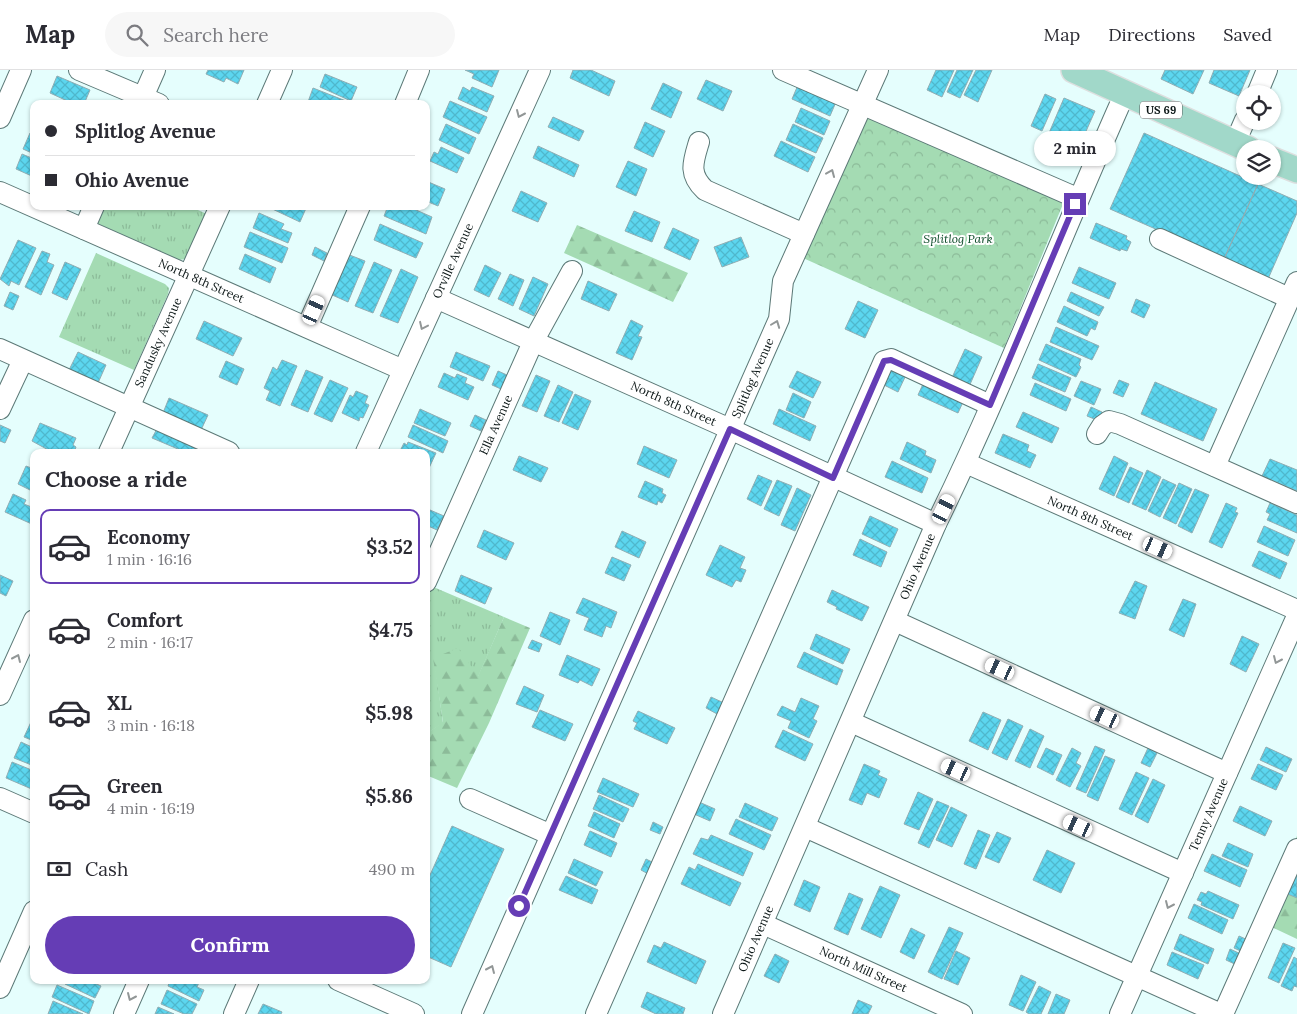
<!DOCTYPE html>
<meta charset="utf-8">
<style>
body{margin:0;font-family:Lora,serif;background:#f7f7f7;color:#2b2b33;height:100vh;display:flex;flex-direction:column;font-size:19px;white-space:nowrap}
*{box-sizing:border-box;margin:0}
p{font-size:16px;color:#7c7c81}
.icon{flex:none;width:28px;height:28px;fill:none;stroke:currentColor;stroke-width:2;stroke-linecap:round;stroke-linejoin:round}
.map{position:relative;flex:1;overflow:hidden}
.side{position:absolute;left:30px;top:379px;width:400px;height:535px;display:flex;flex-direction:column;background:#fff;border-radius:10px;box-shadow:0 1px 4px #0004}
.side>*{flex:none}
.banner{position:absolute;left:30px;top:30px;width:400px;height:110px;border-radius:10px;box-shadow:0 1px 4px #0004;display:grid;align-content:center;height:110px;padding:0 15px;background:#fff}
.controls{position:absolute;left:1236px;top:15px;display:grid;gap:10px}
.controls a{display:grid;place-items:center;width:45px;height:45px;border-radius:50%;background:#fff;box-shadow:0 1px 4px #0004;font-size:25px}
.end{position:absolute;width:22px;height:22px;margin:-11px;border:6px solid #653db5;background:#fff;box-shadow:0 0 0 2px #fff}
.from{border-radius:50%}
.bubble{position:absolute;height:35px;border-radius:18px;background:#fff;box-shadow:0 1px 4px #0004;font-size:16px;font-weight:700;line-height:35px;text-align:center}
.car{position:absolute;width:15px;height:30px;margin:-15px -8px;border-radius:6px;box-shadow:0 0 4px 1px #0007;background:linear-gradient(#fff 24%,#345 0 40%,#fff 0 76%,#345 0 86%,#fff 0)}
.banner b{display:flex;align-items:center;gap:18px;height:48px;font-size:19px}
.banner b+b{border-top:1px solid #e1e1e2}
.banner i{width:12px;height:12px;background:#2b2b33}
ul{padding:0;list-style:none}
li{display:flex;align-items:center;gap:15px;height:75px;margin:0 10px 8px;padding:0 5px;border:2px solid transparent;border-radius:10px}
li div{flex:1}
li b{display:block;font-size:19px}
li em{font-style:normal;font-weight:700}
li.on{border-color:#653db5}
li>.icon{width:45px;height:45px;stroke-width:1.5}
h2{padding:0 15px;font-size:22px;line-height:60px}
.pay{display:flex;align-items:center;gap:12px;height:55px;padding:0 15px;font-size:19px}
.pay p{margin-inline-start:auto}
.primary-button{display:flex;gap:10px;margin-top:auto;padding:10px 15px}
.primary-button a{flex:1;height:58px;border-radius:30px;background:#653db5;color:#fff;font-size:20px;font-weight:700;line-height:58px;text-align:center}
header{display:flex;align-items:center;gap:30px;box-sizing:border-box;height:70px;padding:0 25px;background:#fff;border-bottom:1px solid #e1e1e2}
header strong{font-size:24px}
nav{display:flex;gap:28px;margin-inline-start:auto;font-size:18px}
.search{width:350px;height:45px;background:#f7f7f7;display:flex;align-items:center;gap:12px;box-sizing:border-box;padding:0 18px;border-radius:28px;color:#7c7c81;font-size:19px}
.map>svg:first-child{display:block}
.grass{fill:url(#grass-tufts)}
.forest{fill:url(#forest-firs)}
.park{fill:url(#park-crowns)}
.building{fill:url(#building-cross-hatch);stroke:#90adb3}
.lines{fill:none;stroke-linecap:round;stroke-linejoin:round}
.minor-casing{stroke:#5c7977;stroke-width:22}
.major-casing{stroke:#dddfdf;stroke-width:28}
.minor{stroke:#fff;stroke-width:20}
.major{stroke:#a1d8c9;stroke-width:25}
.oneway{stroke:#929797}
.route{stroke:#653db5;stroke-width:6}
.labels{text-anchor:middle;stroke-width:4;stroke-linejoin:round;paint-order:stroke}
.shield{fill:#fff;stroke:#555d5d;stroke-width:1}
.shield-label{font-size:11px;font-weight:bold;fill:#0c1717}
.park-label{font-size:12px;font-style:italic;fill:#0c4b28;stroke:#fff}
.street-label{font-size:12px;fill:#0c1717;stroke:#fff}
</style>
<header>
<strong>Map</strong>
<div class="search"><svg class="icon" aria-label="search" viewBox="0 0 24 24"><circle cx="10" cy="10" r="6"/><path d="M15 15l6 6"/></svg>Search here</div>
<nav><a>Map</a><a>Directions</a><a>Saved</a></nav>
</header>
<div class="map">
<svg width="1297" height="944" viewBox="0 0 1297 944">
<defs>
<pattern id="grass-tufts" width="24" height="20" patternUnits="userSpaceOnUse" patternTransform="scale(1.25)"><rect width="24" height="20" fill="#a4dbb3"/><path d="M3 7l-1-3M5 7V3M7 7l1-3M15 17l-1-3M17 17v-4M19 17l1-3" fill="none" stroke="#8cbb99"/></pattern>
<pattern id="forest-firs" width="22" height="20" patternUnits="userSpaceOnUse" patternTransform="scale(1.25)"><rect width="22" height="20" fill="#a4dbb3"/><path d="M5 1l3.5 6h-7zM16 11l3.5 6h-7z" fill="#8cbb99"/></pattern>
<pattern id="park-crowns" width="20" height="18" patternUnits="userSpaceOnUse" patternTransform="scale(1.25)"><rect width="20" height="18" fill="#a4dbb3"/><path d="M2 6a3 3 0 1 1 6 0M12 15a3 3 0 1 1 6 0" fill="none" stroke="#8cbb99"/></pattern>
<pattern id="building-cross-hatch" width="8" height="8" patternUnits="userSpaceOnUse" patternTransform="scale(1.25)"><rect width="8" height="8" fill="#5cd6ef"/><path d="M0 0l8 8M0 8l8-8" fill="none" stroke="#4fb7cc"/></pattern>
</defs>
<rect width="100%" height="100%" fill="#e5fefd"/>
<path class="grass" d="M101 136H189L209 145 186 189 179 190 94 152Z
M96 183 165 214 169 218 168 224 134 300 59 267Z
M431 516 504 547 478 607 434 588 443 653 426 664V526Z"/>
<path class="forest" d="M577 155 688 203 673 232 564 183Z
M504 547 530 558 489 653 457 718 426 705V664L443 652 433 588 458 578 478 606Z
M1297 766V869L1259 851Z"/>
<path class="park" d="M868 42 1065 129 1004 278 803 188Z"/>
<path class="building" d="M208 0H244L238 14 226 8 224 12 206 4Z
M465 0H499L492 17 472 8 474 4Z
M573 0H591L615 11 609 26 570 8Z
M936 0H954L942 27 927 20Z
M957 0H973L960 28 947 22Z
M976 0H992L978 32 964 25Z
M1165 0H1204L1193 24 1161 9Z
M1214 0H1250L1239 26 1209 13Z
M325 4 357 17 351 31 320 17Z
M57 6 90 20 84 34H74L50 23Z
M706 10 732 21 723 41 697 29Z
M663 13 682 22 671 48 651 39Z
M798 15 836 32 830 46 792 29Z
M463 17 470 21 472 17 494 26 487 42 458 29Z
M313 18 346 31 345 34 308 32Z
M1045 24 1056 29 1042 61 1031 56Z
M1064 28 1095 41 1079 77 1049 63Z
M450 31 487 47 479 64 443 47Z
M801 38 830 51 824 65 795 52Z
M553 47 584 61 579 71 548 57Z
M645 52 665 61 653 87 634 78Z
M446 54 476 68 469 84 439 70Z
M793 54 823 68 816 83 786 70Z
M30 63 34 65V84L23 79Z
M1144 63 1258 114 1224 189 1110 139Z
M781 71 815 87 808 102 774 86Z
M538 76 579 95 574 107 533 88Z
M441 77 464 88 457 103 430 91 434 82 438 84Z
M22 84 34 89V107L16 99Z
M628 91 647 99 636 126 616 117Z
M426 111 445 119 438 136 426 131Z
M1258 114 1297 131V143L1268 209 1224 189Z
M521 121 547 133 538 152 512 141Z
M266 136H307L300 152Z
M388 136H407L432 147 426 164 384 146Z
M634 141 660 152 652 172 625 161Z
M259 143 284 154 281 159 292 163 288 173 253 158Z
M1096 153 1127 166 1126 169 1131 172 1127 181 1121 179 1120 181 1090 168Z
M380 154 423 173 416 188 374 170Z
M673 158 699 170 690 190 664 178Z
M250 162 288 178 282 193 244 177Z
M741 167 749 187 722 197 714 177Z
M18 170 36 178 19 215 11 211 9 216 0 209Z
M315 177 327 183 324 191 312 185Z
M42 181 50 184 47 192 54 195 41 225 25 217Z
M245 184 276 198 270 213 239 199Z
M347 184 365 191 348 232 330 224Z
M65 192 81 199 67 230 52 223Z
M374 192 392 200 373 243 355 236Z
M485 195 501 203 489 227 474 220Z
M1079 197 1116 213 1109 229 1072 213Z
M401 199 418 207 398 253 380 246Z
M510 204 524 210 513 236 498 229Z
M533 207 548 214 534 246 519 239Z
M588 211 617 224 609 241 581 229Z
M10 222 19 226 13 240 4 236Z
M1071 222 1104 237 1099 246 1067 231Z
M1136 229 1150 235 1144 248 1131 242Z
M858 231 878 240 865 268 845 259Z
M1064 236 1098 252 1095 260 1091 258 1087 266 1057 252Z
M631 250 643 256 638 266 642 267 632 290 616 283Z
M204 251 242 268 233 286 196 269Z
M1056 257 1099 276 1092 290 1050 272Z
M1046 274 1081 289 1079 295 1081 297 1076 307 1039 290Z
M965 279 982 287 968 319 950 312Z
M78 282 106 295 98 313 69 300Z
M456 282 490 296 483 311 450 297Z
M282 290 297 296 280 336 266 330 270 321 264 318 273 297 277 300Z
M226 291 244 299 237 315 219 307Z
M1038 294 1071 308 1065 322 1032 308Z
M891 299 906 305 898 322 884 315Z
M306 300 323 307 308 342 291 335Z
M498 301 507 305 501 319 492 315Z
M797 301 821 312 813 328 789 317Z
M444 303 455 308 457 304 467 308 465 313 474 317 468 330 438 317Z
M536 305 550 311 537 342 522 336Z
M330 310 348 318 332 352 314 344Z
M1119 310 1129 314 1123 327 1113 323Z
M1081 311 1101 319 1094 335 1074 326Z
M1155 312 1217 339 1203 371 1141 344Z
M1035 313 1071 329 1066 341 1030 325Z
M923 314 963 332 958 343 918 325Z
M558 315 573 322 559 352 544 346Z
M356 321 368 326 365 333 369 335 363 348 360 347 359 351 342 343 350 325 353 327Z
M793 323 811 332 804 348 786 340Z
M575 324 591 331 578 360 562 353Z
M169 328 208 345 201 360 163 343Z
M1091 337 1102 342 1099 351 1087 346Z
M420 339 451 353 445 366 414 353Z
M779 339 816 356 810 371 773 354Z
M1023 342 1059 358 1052 373 1016 357Z
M475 345 486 350 481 361 470 356Z
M40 353 76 368 73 375 76 377 74 382H52L32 371Z
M0 355 11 360 5 373 0 371Z
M413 355 448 371 443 383 408 367Z
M158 357 196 374 193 382H185L152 368Z
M1003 364 1029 375 1027 381 1036 385 1030 398 995 383Z
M408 372 436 383 429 398 426 397V382L400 381 404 373 407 375Z
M907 372 926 381 925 385 936 390 931 403 900 389Z
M644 376 677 390 669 408 637 394Z
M519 386 548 398 541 412 513 400Z
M1114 386 1128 393 1114 426 1099 419Z
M1270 389 1297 400V421L1262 406Z
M892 391 928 408 922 423 885 407Z
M26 396 34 399V422L18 414Z
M1130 397 1143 403 1129 433 1116 427Z
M1147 400 1161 407 1146 440 1132 434Z
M758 405 772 411 761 436 747 429Z
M1163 409 1176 415 1160 447 1148 441Z
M777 410 792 416 779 446 764 439Z
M645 411 663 419 662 423 666 425 662 433 658 431 657 435 638 427Z
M1179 413 1192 419 1176 454 1163 448Z
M797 418 811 425 795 461 781 455Z
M1195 419 1209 425 1192 463 1178 456Z
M13 424 26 430 24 434 34 438V455L5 442Z
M1226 433 1237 438 1235 442 1238 443 1222 478 1209 472Z
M1270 433 1297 445V463L1267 450 1270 444 1266 442Z
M430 440 444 446 437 460 426 455Z
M870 446 898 459 890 477 862 464Z
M1264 456 1295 470 1288 486 1257 472Z
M484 460 514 473 506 490 477 477Z
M622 461 646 472 639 488 615 477Z
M860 469 887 482 881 497 853 485Z
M720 475 745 487 740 498 746 500 741 512 736 510 732 517 706 505Z
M1259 481 1287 493 1280 509 1252 496Z
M612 487 631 495 624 511 605 503Z
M0 505 13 511 6 526 0 523Z
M461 505 492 518 485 534 455 521Z
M1135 511 1147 516 1135 549 1119 543Z
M832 520 869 537 862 551 836 539 837 537 827 532Z
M583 528 617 542 611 558 606 556 602 567 584 560 589 548 576 543Z
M1183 529 1196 534 1184 567 1169 560Z
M550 542 570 550 560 575 540 566Z
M816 564 850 579 843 594 810 579Z
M1242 566 1259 574 1246 602 1230 594Z
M532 570 542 574 539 582 528 578Z
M804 582 843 600 837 615 797 597Z
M567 585 600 599 592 616 580 610 578 613 559 605Z
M524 616 544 625 537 642 516 634Z
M711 627 724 633 719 645 706 638Z
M801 628 819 636 813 649 817 651 809 668 788 658 791 651 777 645 782 636 795 642Z
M540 640 573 654 565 671 532 657Z
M638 641 675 658 667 674 634 659 637 653 633 651Z
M983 642 1001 650 988 680 969 671Z
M1008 649 1023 656 1007 690 992 683Z
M31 652 34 653V671L24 667Z
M1030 659 1044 666 1030 698 1015 691Z
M783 660 813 674 805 691 775 677Z
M21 672 34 678V696L14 688Z
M1095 676 1105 680 1086 723 1076 719Z
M1266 677 1292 689 1286 702 1260 690Z
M1046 678 1062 685 1053 705 1037 697Z
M1072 678 1081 683 1076 693 1081 696 1070 717 1056 710Z
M1148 678 1157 683 1150 697 1141 693Z
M1105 686 1115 690 1098 731 1087 726Z
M12 692 34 701V720L6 708Z
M864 694 880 701 878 705 887 709 879 728 867 723 862 735 849 730Z
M1258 694 1283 705 1276 720 1251 709Z
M1136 702 1149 708 1132 745 1119 739Z
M603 708 639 724 633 737 597 722Z
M1153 709 1165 715 1148 753 1135 746Z
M918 722 933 729 919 760 904 754Z
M599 725 629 739 623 752 593 739Z
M937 731 949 736 929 778 918 773Z
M699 732 715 739 710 751 694 744Z
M745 733 778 748 772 761 739 747Z
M1240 736 1272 751 1265 766 1233 751Z
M951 737 967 745 952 777 936 770Z
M594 742 620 754 614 768 588 756Z
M736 749 771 765 764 780 729 764Z
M653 752 663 757 660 764 650 760Z
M452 756 504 779 451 897 426 886V814Z
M978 760 990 765 976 799 964 794Z
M590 761 617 773 611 787 584 775Z
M997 762 1011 768 999 793 985 787Z
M711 765 753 783 743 806 693 784 701 768 708 770Z
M1228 773 1253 784 1248 797 1222 786Z
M1047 780 1075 793 1061 823 1033 810Z
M1212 784 1247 800 1240 817 1204 801Z
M574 789 603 802 596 816 568 803Z
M646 789 658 795 652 806 641 800Z
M698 794 741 813 730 836 681 814 689 797 695 800Z
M1297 794V828L1283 822Z
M566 806 598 820 592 834 559 820Z
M804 810 820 817 810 842 794 835Z
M880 816 900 825 881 868 861 859Z
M1208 821 1239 835 1233 849 1201 835 1202 832 1197 830 1201 822 1206 824Z
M849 823 863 829 848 865 834 859Z
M1194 834 1228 850 1222 864 1188 848Z
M949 857 963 863 942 909 928 902Z
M911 858 925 865 914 889 900 882Z
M1180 864 1214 879 1208 894 1174 879Z
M1239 866 1250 871 1245 883 1234 878Z
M664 872 706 891 696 914 647 892 654 875 661 878Z
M1283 873 1295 878 1279 913 1268 908Z
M1230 879 1243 885 1239 896 1226 890Z
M956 881 970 888 958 915 944 909Z
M1172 882 1204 895 1198 909 1167 895Z
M775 884 789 891 779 913 764 906Z
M1294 887 1297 889V917L1294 916 1292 921 1281 916Z
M1021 905 1036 912 1023 941 1009 935Z
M67 910H88L101 916 95 928 65 914Z
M170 910H200L197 917 204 920 199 931 168 916Z
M57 915 94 931 89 944 52 927Z
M1039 916 1051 922 1041 944H1029L1026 942Z
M167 920 197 934 192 944H184L161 934Z
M647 922 685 938 683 944H656L641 937Z
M1056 924 1070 930 1064 944H1048Z
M858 930 872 936 868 944H852Z
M53 931 83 944H48Z
M263 934 282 942 281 944H258Z
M158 937 174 944H155Z"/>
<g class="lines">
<defs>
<g id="minor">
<path d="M79 0 159 34"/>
<path d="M783 0 1077 128"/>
<path d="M1257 24 1267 0"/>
<path d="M140 34 155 0"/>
<path d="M267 34 282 0"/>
<path d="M405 34 419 0"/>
<path d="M0 48 21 0"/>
<path d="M699 72C693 92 688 104 705 120L804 164"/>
<path d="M1235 73 1245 50"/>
<path id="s1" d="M0 122 403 300"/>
<path d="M84 159 94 136"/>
<path d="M1160 169 1289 228"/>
<path id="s2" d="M436 228 730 359 936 454"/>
<path d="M307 257 360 136"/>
<path d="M0 279 229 382"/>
<path d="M0 339 23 290"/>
<path d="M1097 364 1102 356 1109 351 1120 354 1297 433"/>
<path id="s3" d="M109 382 220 136"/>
<path id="s4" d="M366 382 540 0"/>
<path id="s5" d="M966 393 1297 540"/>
<path d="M1215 396 1297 212"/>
<path id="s6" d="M426 512 533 272 572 201"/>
<path d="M895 551 1227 703"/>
<path d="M0 625 34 550"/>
<path d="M851 652 1183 803"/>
<path d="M0 728 34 743"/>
<path d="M470 729 551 765"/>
<path d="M805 757 1221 944"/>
<path id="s7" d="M763 854 962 944"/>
<path d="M338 910 414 944"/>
<path d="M0 918 34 841"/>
<path d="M124 944 139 910"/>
<path d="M234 944 249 910"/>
<path id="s8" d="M472 944 779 249 783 211 878 0"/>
<path d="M596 944 884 291 891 289 990 335"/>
<path id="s9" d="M723 944 936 454C1005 313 1061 166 1125 23"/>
<path id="s10" d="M1120 944 1297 546"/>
<path d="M1223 944 1297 779"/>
</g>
<path id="major" d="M1074 0 1248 79
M1272 90 1297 100"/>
</defs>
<use href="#minor" class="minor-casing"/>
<use href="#major" class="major-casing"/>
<use href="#minor" class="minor"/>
<use href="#major" class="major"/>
</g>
<defs><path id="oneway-chevron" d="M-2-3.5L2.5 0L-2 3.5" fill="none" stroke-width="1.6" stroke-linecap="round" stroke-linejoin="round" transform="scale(1.25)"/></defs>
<g class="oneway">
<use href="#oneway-chevron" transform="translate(520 44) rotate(114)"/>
<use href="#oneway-chevron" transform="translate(831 103) rotate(-67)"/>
<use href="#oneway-chevron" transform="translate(776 254) rotate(-69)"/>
<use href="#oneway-chevron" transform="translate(423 256) rotate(115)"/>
<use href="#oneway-chevron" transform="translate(17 588) rotate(-66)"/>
<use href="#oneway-chevron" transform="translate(1277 590) rotate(114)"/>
<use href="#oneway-chevron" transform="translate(1169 835) rotate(114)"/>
<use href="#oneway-chevron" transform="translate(491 899) rotate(-66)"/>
<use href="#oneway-chevron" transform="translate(131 927) rotate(114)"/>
</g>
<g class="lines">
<path class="route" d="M519 836 730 359 833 408 884 291 891 290 990 335 1075 134"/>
</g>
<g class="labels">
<rect class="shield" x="1140" y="31.5" width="42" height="17" rx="4"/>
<g class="shield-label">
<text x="1161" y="44">US 69</text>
</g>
<g class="park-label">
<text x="958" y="173">Splitlog Park</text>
</g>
<g class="street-label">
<text dy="4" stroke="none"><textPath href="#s4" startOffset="210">Orville Avenue</textPath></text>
<text dy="4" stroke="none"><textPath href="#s1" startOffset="220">North 8th Street</textPath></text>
<text dy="4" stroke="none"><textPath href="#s3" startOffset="120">Sandusky Avenue</textPath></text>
<text dy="4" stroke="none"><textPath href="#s8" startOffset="695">Splitlog Avenue</textPath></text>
<text dy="4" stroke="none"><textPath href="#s2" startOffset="260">North 8th Street</textPath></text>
<text dy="4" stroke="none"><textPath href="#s6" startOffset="172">Ella Avenue</textPath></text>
<text dy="4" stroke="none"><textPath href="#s5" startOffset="136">North 8th Street</textPath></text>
<text dy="4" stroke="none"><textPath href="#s9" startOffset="488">Ohio Avenue</textPath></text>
<text dy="4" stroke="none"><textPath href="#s10" startOffset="218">Tenny Avenue</textPath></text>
<text dy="4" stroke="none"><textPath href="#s9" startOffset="82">Ohio Avenue</textPath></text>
<text dy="4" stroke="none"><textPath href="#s7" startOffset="110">North Mill Street</textPath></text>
</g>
</g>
</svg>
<div class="controls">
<a><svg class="icon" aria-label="locate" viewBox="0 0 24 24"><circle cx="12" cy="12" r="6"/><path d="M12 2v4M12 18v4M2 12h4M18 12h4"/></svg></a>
<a><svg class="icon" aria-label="layers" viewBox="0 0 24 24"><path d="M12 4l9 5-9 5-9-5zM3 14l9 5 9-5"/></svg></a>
</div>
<i class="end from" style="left:519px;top:836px"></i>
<i class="end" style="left:1075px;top:134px"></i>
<div class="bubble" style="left:1034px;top:61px;width:82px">2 min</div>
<i class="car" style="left:314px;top:240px;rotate:24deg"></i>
<i class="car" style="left:944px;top:439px;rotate:26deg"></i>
<i class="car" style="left:1158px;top:478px;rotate:114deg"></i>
<i class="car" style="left:1000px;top:599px;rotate:295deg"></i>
<i class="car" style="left:1105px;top:647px;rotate:295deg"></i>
<i class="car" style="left:956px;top:700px;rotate:295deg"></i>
<i class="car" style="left:1078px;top:756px;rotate:295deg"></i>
<div class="banner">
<b><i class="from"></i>Splitlog Avenue</b>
<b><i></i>Ohio Avenue</b>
</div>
<section class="side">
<h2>Choose a ride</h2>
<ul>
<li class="on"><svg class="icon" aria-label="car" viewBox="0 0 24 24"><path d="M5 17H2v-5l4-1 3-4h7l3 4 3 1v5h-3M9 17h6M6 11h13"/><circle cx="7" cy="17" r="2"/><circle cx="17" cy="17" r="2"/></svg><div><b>Economy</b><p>1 min · 16:16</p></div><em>$3.52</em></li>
<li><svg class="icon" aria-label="car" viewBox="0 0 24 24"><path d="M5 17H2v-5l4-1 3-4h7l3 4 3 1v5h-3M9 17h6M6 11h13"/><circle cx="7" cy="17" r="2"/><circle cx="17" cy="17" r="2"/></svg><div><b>Comfort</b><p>2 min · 16:17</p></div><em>$4.75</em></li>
<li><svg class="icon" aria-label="car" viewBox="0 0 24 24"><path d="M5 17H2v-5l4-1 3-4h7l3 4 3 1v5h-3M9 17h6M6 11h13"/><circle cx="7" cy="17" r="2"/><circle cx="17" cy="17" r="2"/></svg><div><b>XL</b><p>3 min · 16:18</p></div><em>$5.98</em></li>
<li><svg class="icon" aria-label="car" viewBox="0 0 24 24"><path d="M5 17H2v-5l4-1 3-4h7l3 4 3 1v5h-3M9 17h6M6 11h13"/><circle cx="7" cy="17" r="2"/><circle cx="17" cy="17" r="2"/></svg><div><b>Green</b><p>4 min · 16:19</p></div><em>$5.86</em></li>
</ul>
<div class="pay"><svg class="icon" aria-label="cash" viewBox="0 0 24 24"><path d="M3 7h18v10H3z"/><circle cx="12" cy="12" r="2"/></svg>Cash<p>490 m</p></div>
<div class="primary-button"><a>Confirm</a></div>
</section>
</div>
